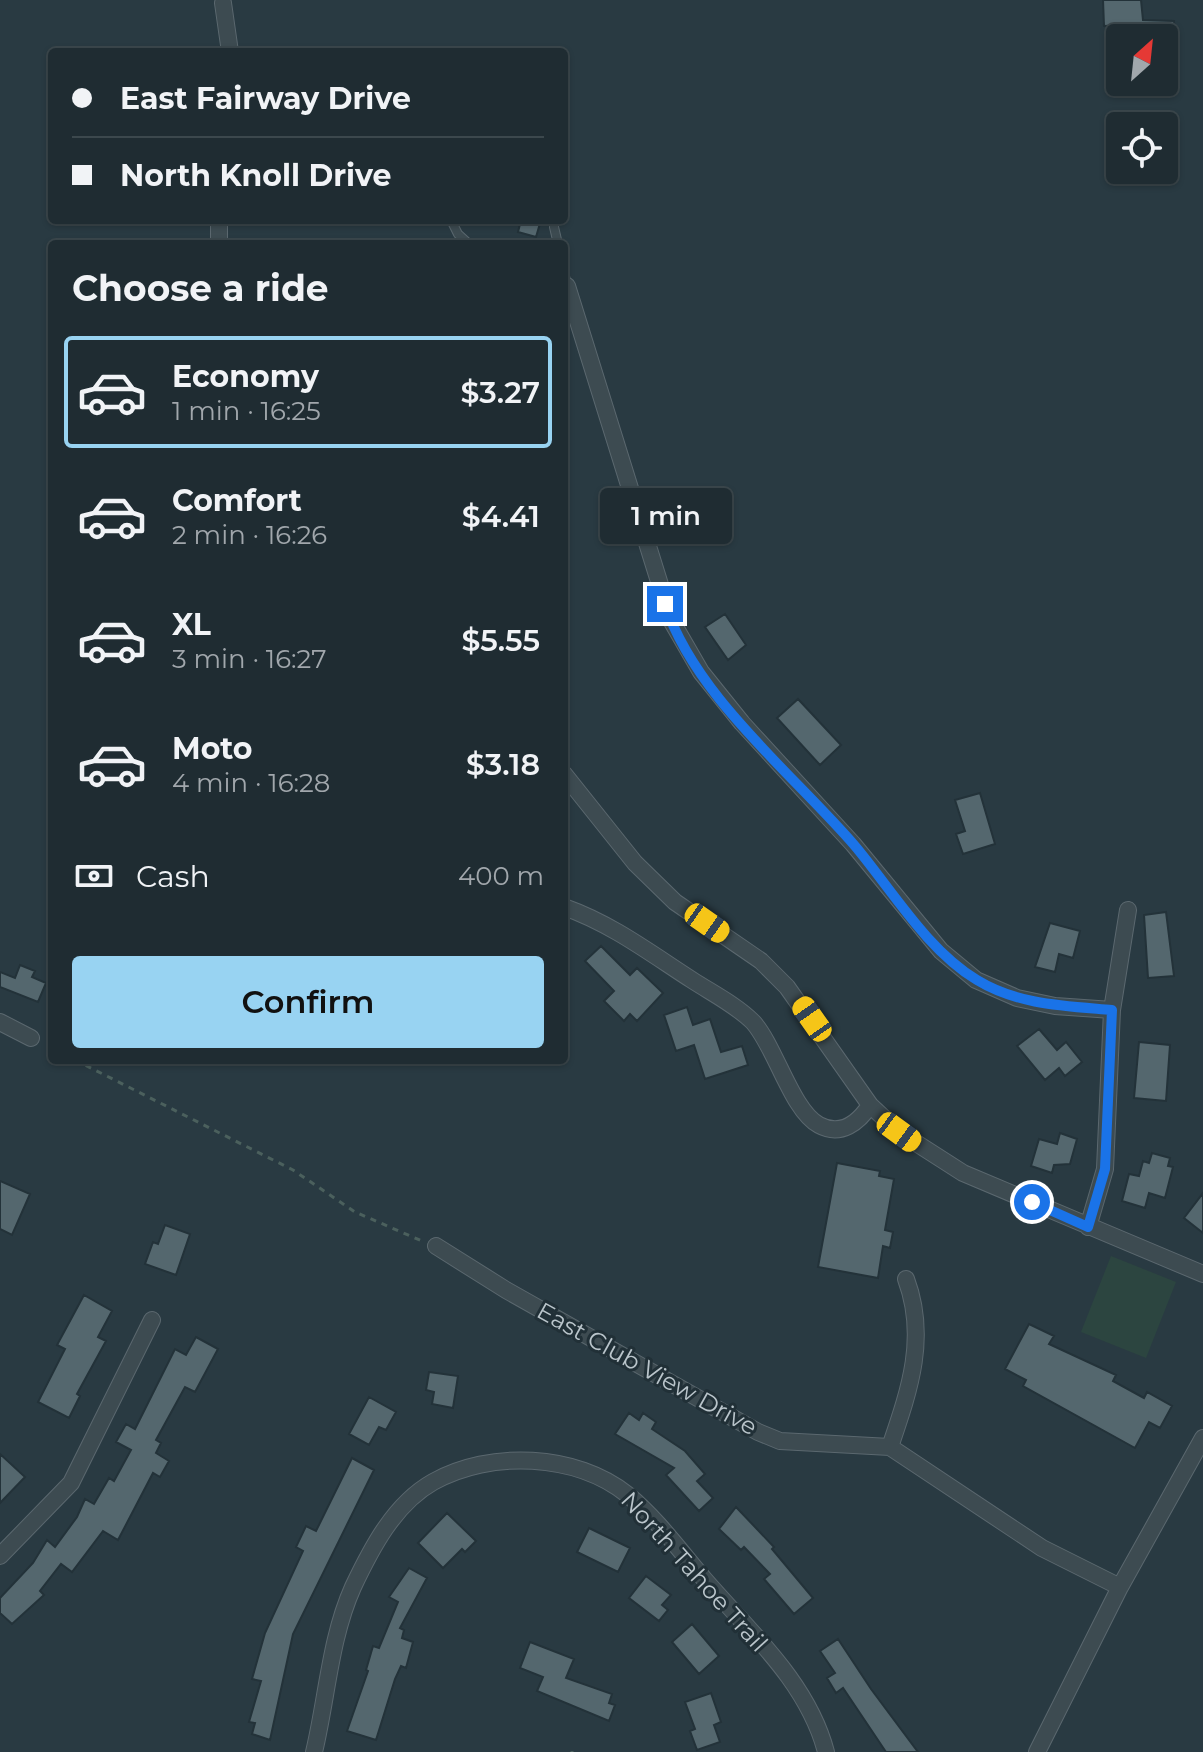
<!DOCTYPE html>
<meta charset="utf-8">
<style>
body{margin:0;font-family:Montserrat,sans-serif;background:#27343a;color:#f1f3f6;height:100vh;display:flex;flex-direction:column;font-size:30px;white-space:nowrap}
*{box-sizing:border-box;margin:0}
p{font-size:26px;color:#a1a7ac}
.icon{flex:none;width:44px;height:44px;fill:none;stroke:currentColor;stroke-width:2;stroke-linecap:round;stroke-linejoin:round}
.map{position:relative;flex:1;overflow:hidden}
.details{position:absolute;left:48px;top:240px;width:520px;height:824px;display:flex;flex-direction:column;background:#1f2c32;border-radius:8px;box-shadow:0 2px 6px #0004,0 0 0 2px #3c484d}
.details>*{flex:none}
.top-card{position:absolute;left:48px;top:48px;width:520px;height:176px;border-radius:8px;box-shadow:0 2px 6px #0004,0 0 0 2px #3c484d;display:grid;align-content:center;height:176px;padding:0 24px;background:#1f2c32}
.needle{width:52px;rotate:27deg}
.fabs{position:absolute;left:1106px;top:24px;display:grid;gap:16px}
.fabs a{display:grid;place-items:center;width:72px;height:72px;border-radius:8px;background:#1f2c32;box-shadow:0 2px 6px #0004,0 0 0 2px #3c484d;font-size:40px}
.end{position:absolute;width:36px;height:36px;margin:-18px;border:10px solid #1a73e8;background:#fff;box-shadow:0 0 0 4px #fff}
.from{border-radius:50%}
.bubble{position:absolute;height:56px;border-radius:8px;background:#1f2c32;box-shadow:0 2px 6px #0004,0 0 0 2px #3c484d;font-size:26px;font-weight:600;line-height:56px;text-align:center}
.car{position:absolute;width:24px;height:48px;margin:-24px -12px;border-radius:10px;box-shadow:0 0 6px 2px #0007;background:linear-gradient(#f5c518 24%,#345 0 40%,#f5c518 0 76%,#345 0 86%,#f5c518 0)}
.top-card b{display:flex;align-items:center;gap:28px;height:76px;font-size:30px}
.top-card b+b{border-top:2px solid #3c484d}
.top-card i{width:20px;height:20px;background:#f1f3f6}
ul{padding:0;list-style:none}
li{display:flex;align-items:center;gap:24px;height:112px;margin:0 16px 12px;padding:0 8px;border:4px solid transparent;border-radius:8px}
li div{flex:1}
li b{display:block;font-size:30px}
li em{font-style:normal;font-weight:600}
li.current{border-color:#98d3f2}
li>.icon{width:72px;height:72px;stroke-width:1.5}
h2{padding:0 24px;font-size:36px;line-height:96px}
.pay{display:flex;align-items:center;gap:20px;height:88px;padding:0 24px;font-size:30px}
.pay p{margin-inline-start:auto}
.primary-button{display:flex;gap:16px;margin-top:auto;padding:16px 24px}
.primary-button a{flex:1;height:92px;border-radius:8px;background:#98d3f2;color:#111;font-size:32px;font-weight:600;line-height:92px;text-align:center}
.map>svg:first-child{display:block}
.green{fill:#2c4540}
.building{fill:#54676e;stroke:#233239;stroke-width:2}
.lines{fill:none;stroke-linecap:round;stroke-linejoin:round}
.lane-casing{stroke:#5b686f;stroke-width:10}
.street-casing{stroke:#5b686f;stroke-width:18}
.path{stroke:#4b605d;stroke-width:3;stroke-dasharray:6 6;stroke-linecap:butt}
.lane{stroke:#3d4b51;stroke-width:8}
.street{stroke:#3d4b51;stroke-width:16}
.route{stroke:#1a73e8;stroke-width:10}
.labels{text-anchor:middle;stroke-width:6;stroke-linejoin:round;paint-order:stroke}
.street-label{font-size:24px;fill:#bac5cb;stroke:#213037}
</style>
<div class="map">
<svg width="1203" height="1752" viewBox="0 0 1203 1752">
<rect width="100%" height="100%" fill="#293a42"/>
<path class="green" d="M1111 1256 1176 1282 1146 1358 1081 1332Z"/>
<path class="building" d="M1103 0H1141L1143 20 1174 21 1175 38H1125V25L1104 26Z
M521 220H541L536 237 518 232Z
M725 614 746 645 728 660 705 627Z
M798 699 841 745 820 765 777 718Z
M980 793 995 844 963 854 956 834 965 831 955 800Z
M1166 912 1174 976 1148 978 1144 915Z
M1050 923 1080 931 1073 958 1059 954 1055 972 1035 967Z
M601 946 630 975 637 968 663 993 637 1021 630 1014 624 1021 604 1001 614 991 585 961Z
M20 965 35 971 32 977 46 983 38 1002 0 987V972L15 978Z
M687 1007 693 1025 710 1019 721 1052 742 1046 748 1065 705 1079 694 1045 676 1051 664 1015Z
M1039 1029 1057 1050 1066 1042 1082 1062 1065 1076 1059 1068 1045 1080 1017 1046Z
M1139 1042 1170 1045 1166 1101 1134 1098Z
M1060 1133 1077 1139 1070 1164 1054 1165 1052 1173 1031 1166 1039 1139 1057 1144Z
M1152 1153 1170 1158 1168 1166 1173 1167 1165 1198 1149 1193 1145 1208 1122 1201 1129 1174 1139 1176 1143 1161 1149 1163Z
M837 1163 880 1171 879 1176 894 1179 885 1230 893 1232 890 1248 883 1246 878 1278 818 1267Z
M0 1181 30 1194 12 1235 0 1229Z
M1203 1193V1233L1184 1218Z
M165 1225 190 1234 176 1275 145 1264 153 1242 158 1244Z
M84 1295 112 1311 98 1337 106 1341 77 1394 80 1396 69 1418 38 1402 65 1349 57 1345Z
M1029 1324 1054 1336 1049 1344 1116 1375 1113 1381 1144 1398 1147 1392 1172 1406 1160 1428 1149 1422 1135 1448 1023 1386 1026 1380 1005 1369Z
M196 1337 218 1349 195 1392 185 1387 156 1440 161 1443 156 1453 169 1461 160 1477 153 1473 118 1540 103 1531 72 1572 61 1564 40 1591 44 1595 12 1624 0 1613V1598L33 1563 47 1540 55 1547 77 1517 85 1499 94 1504 109 1478 114 1481 131 1450 116 1442 126 1424 135 1429 175 1349 186 1355Z
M429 1372 458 1376 453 1408 432 1404 434 1392 426 1390Z
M369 1397 396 1412 386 1430 379 1427 369 1445 349 1434Z
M629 1413 639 1420 643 1413 656 1422 652 1429 685 1451 705 1474 697 1481 713 1498 699 1511 666 1475 674 1468 615 1434Z
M0 1454 25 1477 0 1503Z
M352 1458 374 1470 293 1634 270 1740 252 1734 255 1723 249 1722 261 1681 252 1679 265 1633 303 1551 296 1547 306 1526 316 1531Z
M736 1507 774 1547 772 1549 813 1598 794 1614 764 1579 770 1574 744 1547 741 1550 719 1529Z
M447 1513 476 1541 465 1552 462 1549 443 1568 418 1543Z
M589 1528 630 1548 618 1572 577 1552Z
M409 1568 427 1578 400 1628 404 1630 402 1638 413 1642 406 1668 401 1666 395 1679 376 1740 347 1731 368 1671 366 1670 373 1646 379 1648 398 1602 389 1597Z
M646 1576 671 1595 662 1605 668 1610 659 1621 629 1598Z
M692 1624 719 1656 699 1674 672 1642Z
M838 1639 871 1689 918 1752H886L843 1688 836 1693 827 1678 835 1673 820 1651Z
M530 1642 574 1659 566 1678 612 1694 609 1703 615 1705 609 1721 537 1691 543 1677 520 1668Z
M711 1693 721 1722 714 1725 720 1742 697 1750 690 1731 695 1729 685 1702Z"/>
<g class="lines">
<defs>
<path id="lane" d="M451 220 458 234 469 244
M554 227 558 244
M564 271 567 286"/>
<path id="street" d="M223 3 230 52
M219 220V244
M567 286 671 620 701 672 742 723 853 844 941 951 976 980 1017 998 1055 1006 1112 1010
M564 774 635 863 675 902 761 961 787 987 870 1105 899 1132 963 1173 1203 1274
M564 907C612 924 650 953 692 980 712 993 736 1005 753 1022 775 1046 792 1111 819 1125 841 1137 859 1122 870 1105
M0 1022 31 1038
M1088 1227 1105 1169 1112 1010 1128 910
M436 1246 506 1290 758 1432 780 1441 890 1447 1042 1548 1120 1587
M890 1447C909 1391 928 1338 906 1279
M0 1556 71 1483 152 1320
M314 1752C327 1698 330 1638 353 1587 371 1549 394 1504 433 1482 490 1450 576 1453 628 1495 657 1519 681 1552 705 1580 751 1633 808 1683 826 1752
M1037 1752 1120 1587 1203 1438"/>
</defs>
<use href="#lane" class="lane-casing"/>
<use href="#street" class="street-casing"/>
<path class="path" d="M75 1060 293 1170 355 1212 422 1241
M572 1751V1752"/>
<use href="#lane" class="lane"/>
<use href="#street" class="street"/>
</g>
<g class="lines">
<path class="route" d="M665 604C694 695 793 774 855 846 892 890 927 950 977 980 1018 1005 1065 1006 1112 1010L1105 1169 1088 1227 1032 1202"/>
</g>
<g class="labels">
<g class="street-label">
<text transform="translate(647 1369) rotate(29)" y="8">East Club View Drive</text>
<text transform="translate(694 1572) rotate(48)" y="8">North Tahoe Trail</text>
</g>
</g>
</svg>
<div class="fabs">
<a><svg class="needle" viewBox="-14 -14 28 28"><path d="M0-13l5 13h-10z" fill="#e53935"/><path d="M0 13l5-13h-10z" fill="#a1a7ac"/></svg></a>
<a><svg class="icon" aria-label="locate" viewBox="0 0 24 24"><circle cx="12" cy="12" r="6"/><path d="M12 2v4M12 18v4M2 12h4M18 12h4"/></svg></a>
</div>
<i class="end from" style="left:1032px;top:1202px"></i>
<i class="end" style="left:665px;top:604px"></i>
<div class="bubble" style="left:600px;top:488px;width:132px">1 min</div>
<i class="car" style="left:707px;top:923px;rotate:125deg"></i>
<i class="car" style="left:812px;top:1019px;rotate:325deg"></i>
<i class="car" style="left:899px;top:1132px;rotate:126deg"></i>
<div class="top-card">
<b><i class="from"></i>East Fairway Drive</b>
<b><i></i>North Knoll Drive</b>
</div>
<section class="details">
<h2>Choose a ride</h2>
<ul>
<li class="current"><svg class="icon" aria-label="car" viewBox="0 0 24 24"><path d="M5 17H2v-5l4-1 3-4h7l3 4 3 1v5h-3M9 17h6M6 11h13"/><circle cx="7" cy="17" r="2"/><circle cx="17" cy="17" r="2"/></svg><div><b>Economy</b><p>1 min · 16:25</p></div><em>$3.27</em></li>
<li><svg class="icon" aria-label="car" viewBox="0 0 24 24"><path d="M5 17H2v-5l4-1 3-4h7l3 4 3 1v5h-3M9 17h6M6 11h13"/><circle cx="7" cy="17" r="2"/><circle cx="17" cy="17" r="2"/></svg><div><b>Comfort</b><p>2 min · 16:26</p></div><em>$4.41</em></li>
<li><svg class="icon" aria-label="car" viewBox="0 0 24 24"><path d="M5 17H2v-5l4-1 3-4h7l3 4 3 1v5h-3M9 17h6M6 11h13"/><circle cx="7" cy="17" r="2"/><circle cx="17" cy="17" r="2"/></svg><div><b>XL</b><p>3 min · 16:27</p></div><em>$5.55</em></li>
<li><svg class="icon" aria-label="car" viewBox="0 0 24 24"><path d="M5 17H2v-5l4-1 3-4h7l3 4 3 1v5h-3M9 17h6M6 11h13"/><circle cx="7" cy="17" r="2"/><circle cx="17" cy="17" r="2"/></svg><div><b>Moto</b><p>4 min · 16:28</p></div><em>$3.18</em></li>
</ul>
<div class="pay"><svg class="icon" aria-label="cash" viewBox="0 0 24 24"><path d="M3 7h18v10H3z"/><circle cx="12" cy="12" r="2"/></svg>Cash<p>400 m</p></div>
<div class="primary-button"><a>Confirm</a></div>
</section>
</div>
